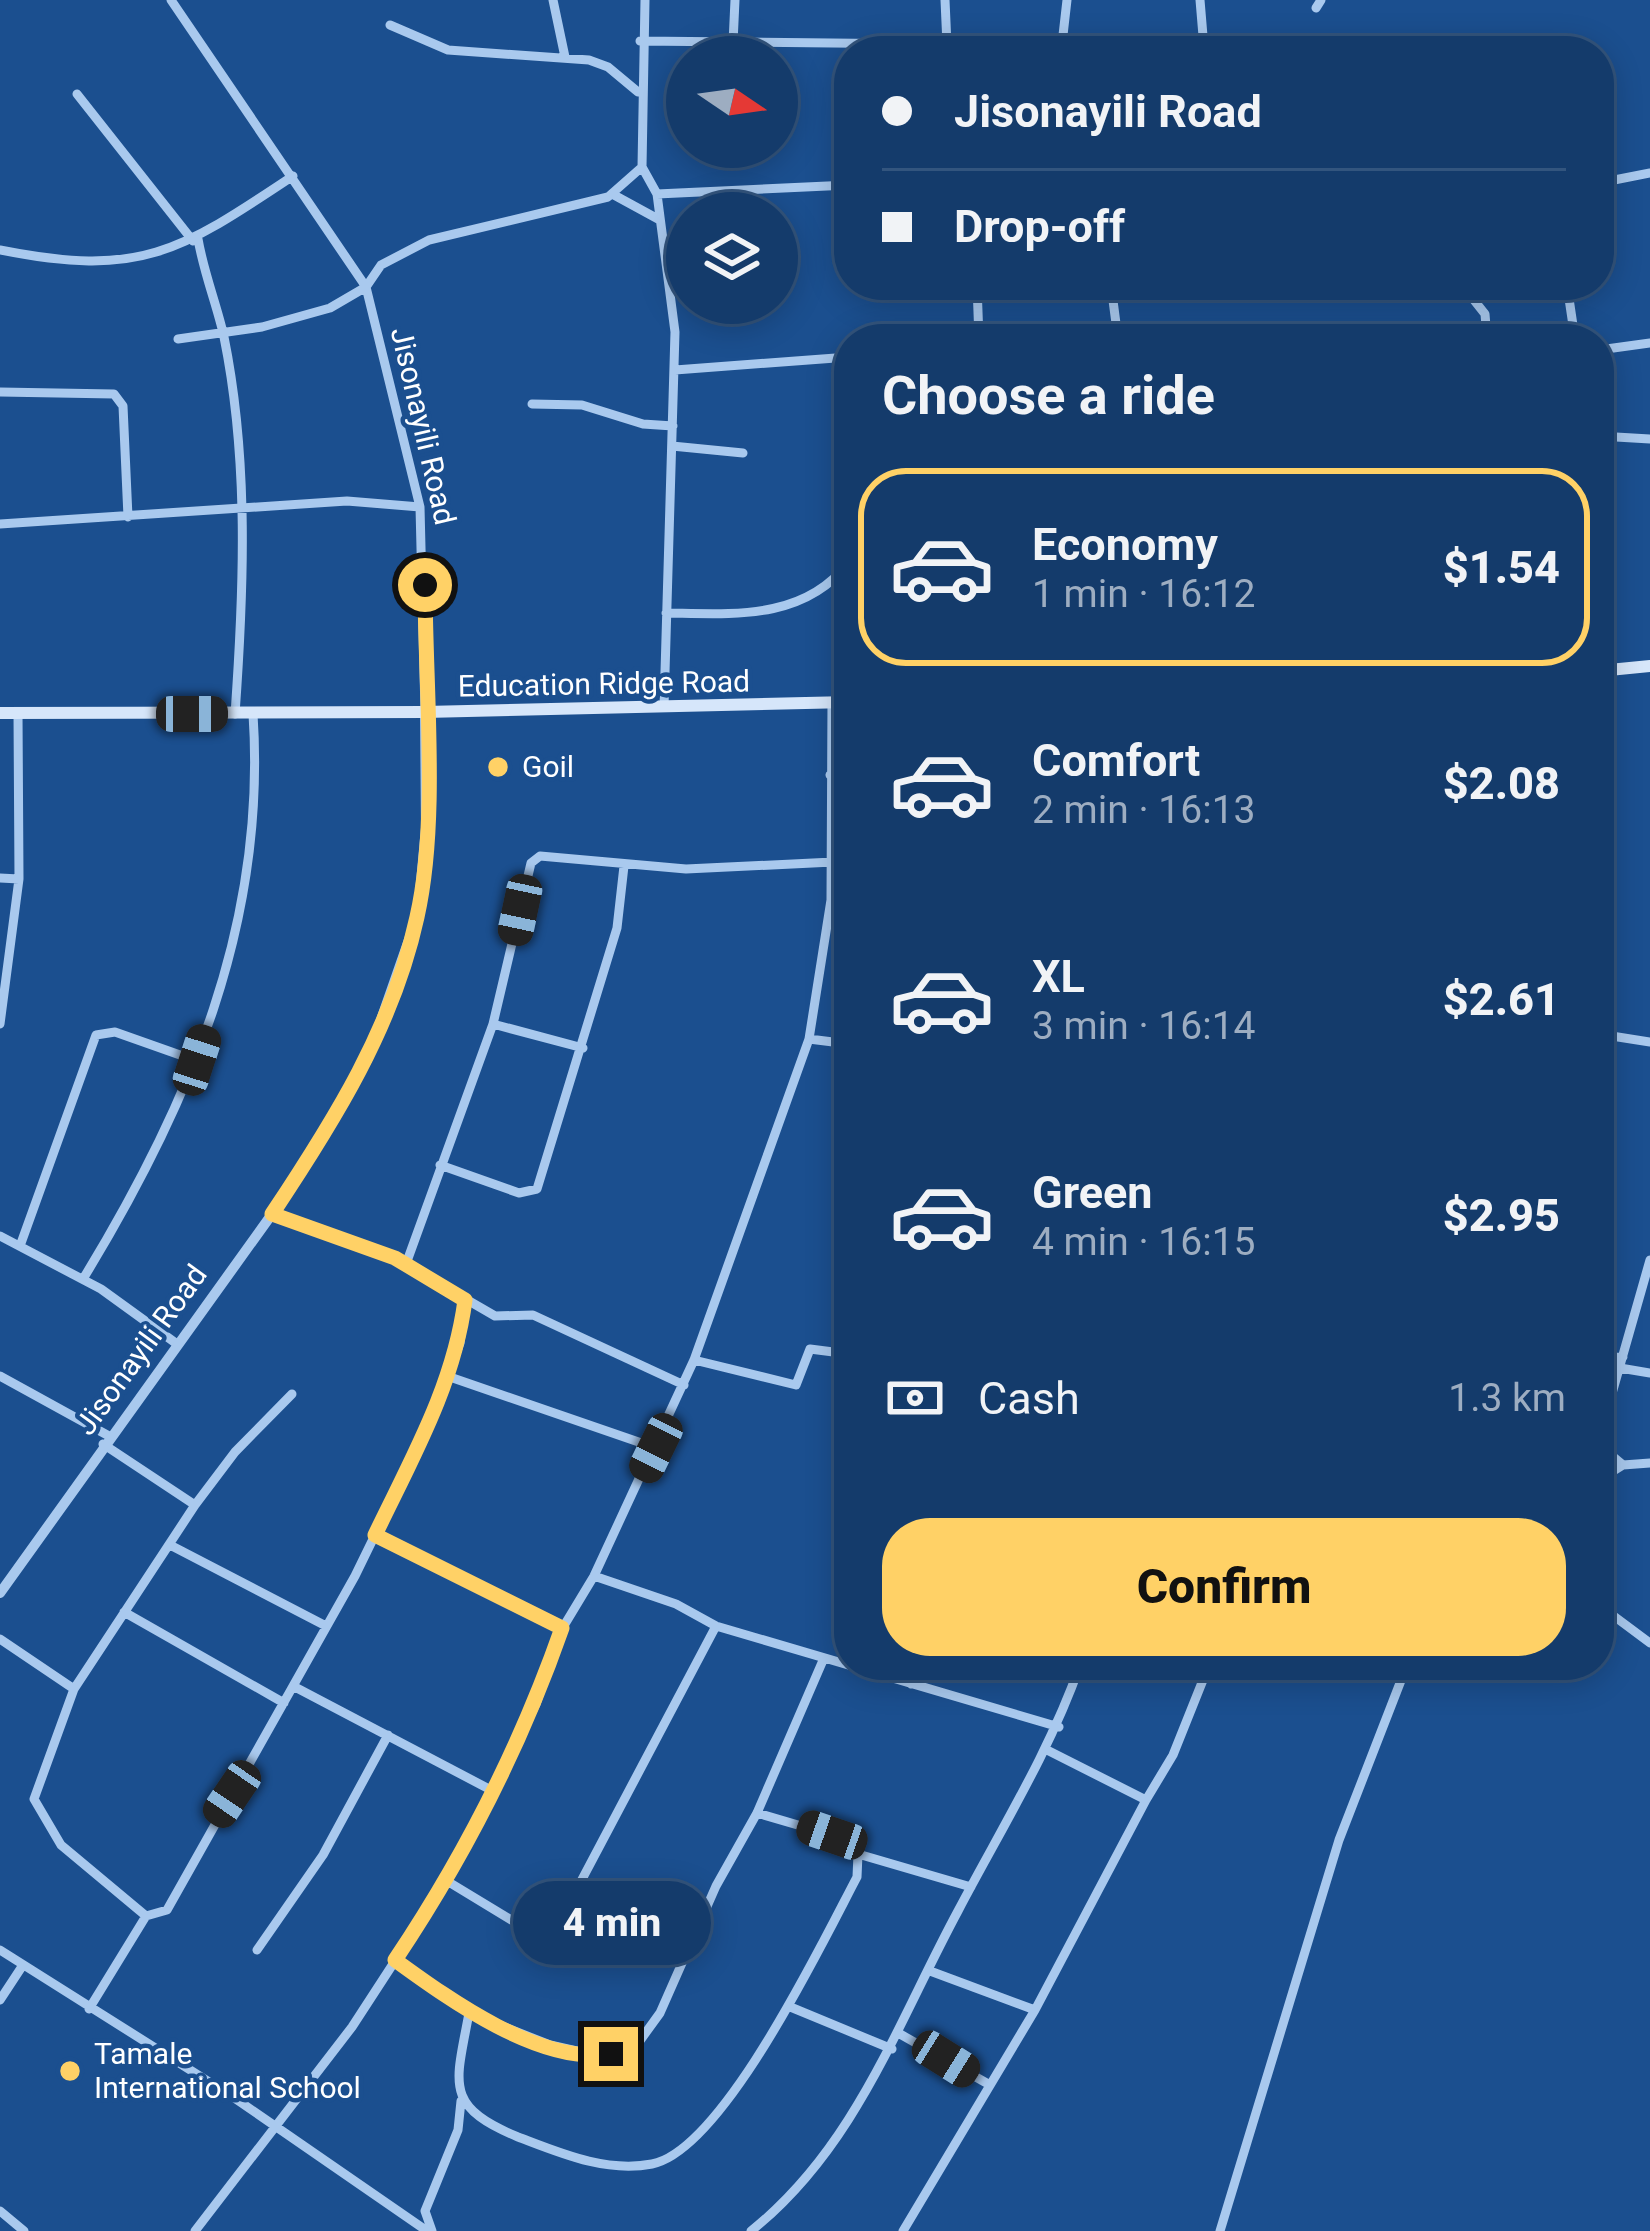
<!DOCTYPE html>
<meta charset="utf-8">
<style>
body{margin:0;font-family:Roboto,sans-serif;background:#1d4271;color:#f1f3f6;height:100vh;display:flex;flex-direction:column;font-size:45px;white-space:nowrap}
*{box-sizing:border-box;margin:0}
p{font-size:39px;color:#9dadc1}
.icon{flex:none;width:66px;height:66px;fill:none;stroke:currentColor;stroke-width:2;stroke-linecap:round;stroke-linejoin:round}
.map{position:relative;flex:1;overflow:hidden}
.side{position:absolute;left:834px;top:324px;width:780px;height:1356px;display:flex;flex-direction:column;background:#143b6b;border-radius:48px;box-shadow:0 6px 30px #0003,0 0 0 3px #33557e}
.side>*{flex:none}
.guide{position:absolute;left:834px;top:36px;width:780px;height:264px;border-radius:48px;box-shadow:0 6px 30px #0003,0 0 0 3px #33557e;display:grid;align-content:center;height:264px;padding:0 48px;background:#143b6b}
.needle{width:78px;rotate:103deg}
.fabs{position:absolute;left:666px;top:36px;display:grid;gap:24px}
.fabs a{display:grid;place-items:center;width:132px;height:132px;border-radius:50%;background:#143b6b;box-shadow:0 6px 30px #0003,0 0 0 3px #33557e;font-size:60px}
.end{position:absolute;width:54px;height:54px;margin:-27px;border:15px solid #ffd166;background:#111;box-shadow:0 0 0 6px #111}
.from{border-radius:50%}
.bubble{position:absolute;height:84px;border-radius:42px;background:#143b6b;box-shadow:0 6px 30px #0003,0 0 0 3px #33557e;font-size:39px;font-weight:800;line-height:84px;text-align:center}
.car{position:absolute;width:36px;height:72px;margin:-36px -18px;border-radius:15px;box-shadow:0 0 9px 3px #0007;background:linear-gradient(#222 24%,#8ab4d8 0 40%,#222 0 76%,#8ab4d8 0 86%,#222 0)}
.guide b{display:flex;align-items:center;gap:42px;height:114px;font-size:45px}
.guide b+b{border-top:3px solid #33557e}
.guide i{width:30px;height:30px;background:#f1f3f6}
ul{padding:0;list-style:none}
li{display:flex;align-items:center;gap:36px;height:198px;margin:0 24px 18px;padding:0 24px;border:6px solid transparent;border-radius:48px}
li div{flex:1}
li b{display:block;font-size:45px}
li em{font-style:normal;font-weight:800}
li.active{border-color:#ffd166}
li>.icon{width:108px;height:108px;stroke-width:1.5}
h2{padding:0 48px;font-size:54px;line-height:144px}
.pay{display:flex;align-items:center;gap:30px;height:132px;padding:0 48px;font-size:45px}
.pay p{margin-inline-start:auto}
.action{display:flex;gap:24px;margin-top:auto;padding:24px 48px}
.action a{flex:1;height:138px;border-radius:48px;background:#ffd166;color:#111;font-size:48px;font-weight:800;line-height:138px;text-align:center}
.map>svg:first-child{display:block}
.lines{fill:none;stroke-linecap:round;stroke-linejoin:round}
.minor{stroke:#a9c9ee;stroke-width:9}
.tertiary{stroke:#a9c9ee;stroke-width:10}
.secondary{stroke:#d6e6fa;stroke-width:12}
.route{stroke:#ffd166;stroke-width:15}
.poi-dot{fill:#ffd166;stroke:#1b4f8f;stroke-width:4.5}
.labels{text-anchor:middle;stroke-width:9;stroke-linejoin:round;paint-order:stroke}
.street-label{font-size:30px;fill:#fff;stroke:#1b4f8f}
.poi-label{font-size:30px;fill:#fff;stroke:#1b4f8f;text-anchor:start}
</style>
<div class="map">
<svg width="1650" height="2231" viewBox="0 0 1650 2231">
<rect width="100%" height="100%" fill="#1b4f8f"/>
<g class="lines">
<path class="minor" d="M171 0 366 287 420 507 425 712
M553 0 565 57
M645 0 642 167 657 194 675 332 664 706
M945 0 947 45
M1200 0 1204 48
M1316 8 1321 0
M390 25 448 50 589 60 608 67 638 92
M640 41 1204 47
M733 43 735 0
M1062 44 1067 0
M77 94 193 241
M1599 183 1650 173
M657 194 849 185
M614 195 658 219
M198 239C204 274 217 305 224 337 249 460 244 589 235 714
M0 250C140 278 179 252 293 176
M977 285 979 339
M1111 285 1118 339
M1462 285 1485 314 1487 339
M1567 285 1575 339
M178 339 262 327 330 308 366 287 381 265 429 240 608 197 642 167
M1599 350 1650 343
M675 370 849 357
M0 392 114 394 123 406 128 517
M532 404 582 405 643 424 673 426
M1599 436 1650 439
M672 446 743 453
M0 524 347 501 420 507
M666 613C732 614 804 621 849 562
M830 775 849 778
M0 878 19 879
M0 1024 19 879 18 713
M493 1024 583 1048
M1599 1034 1650 1042
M809 1039 849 1044
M440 1165 519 1193 537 1189 617 928 624 866
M272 1214 395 1258 495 1316 533 1315 684 1385
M0 1236 101 1289 177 1344
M20 1246 96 1035 115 1032 197 1061
M406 1264 493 1024 531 863 540 856 686 869 833 862
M83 1279C190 1104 267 923 253 714
M842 1303 849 1277
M1599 1358 1623 1357
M694 1360 796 1385 810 1349 849 1354
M1620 1368 1650 1373
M0 1376 109 1436
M447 1376 656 1448
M1599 1439 1650 1260
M103 1444 195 1505
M1599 1445 1623 1465
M1599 1480 1623 1465 1650 1463
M375 1535 562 1629
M170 1545 326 1626
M594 1576 676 1604 716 1626 1059 1727
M1599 1605 1650 1643
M124 1612 284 1703
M0 1639 74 1689 195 1505 235 1452 292 1394
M897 1665 911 1684
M293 1686 491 1790
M74 1689 34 1799 61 1845 146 1916
M1146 1800 1173 1755 1209 1665
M858 1854 971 1887
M447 1881 526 1929 553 1924 569 1904 716 1626
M0 1950 233 2097 427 2231
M257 1950 323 1855 388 1735
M395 1960 469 2013 550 2045 599 2056 639 2042 660 2013 716 1886 757 1813 824 1658
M930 1971 1035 2010
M0 2000 23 1965
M788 2006 892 2049
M89 2009 146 1916 167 1910 355 1576 433 1416 460 1343 465 1300
M469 2013C456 2084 443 2106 518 2137 560 2153 606 2173 652 2164 723 2150 822 1943 857 1877L858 1854 832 1835 757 1813
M900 2034 990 2085
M0 2211 24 2231
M195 2231 352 2027 447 1881 536 1704 562 1629 594 1576 694 1360 809 1039 831 900 832 702
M432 2231 425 2211 458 2130 461 2101
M751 2231C855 2148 897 2024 958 1911 1001 1829 1049 1753 1080 1665
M903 2231 1035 2010 1146 1800 1047 1750
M1220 2231 1339 1840 1407 1665"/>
<path class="tertiary" d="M0 1593 272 1214 367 1060 418 914 426 828 425 712"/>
<path class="secondary" d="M1599 671 1650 666
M0 713 425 712 849 702"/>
</g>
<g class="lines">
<path class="route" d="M425 585C425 686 439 820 417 917 393 1027 334 1121 272 1214L395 1258 465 1300C454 1385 412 1458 375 1535L562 1628C521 1745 464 1857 395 1960 450 2000 540 2065 611 2054"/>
</g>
<g class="poi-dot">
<circle cx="498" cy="767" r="12"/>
<circle cx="70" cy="2071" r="12"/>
</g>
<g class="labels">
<g class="street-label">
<text transform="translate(423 426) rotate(77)" y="10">Jisonayili Road</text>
<text transform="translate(604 684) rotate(-1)" y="10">Education Ridge Road</text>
<text transform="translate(141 1350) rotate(-54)" y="10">Jisonayili Road</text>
</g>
<g class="poi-label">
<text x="522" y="777">Goil</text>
<text x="94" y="2064">Tamale<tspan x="94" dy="34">International School</tspan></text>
</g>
</g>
</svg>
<div class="fabs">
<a><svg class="needle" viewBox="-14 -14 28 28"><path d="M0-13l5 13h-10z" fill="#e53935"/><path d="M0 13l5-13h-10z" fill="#9dadc1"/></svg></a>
<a><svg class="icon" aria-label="layers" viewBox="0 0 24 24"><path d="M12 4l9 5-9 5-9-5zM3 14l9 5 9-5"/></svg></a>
</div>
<i class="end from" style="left:425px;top:585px"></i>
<i class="end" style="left:611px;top:2054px"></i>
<div class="bubble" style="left:513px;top:1881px;width:198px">4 min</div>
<i class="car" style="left:192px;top:714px;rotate:90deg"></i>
<i class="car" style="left:520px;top:910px;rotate:192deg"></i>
<i class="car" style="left:197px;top:1060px;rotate:18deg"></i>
<i class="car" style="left:656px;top:1448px;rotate:206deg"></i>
<i class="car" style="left:232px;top:1794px;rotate:214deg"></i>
<i class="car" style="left:832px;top:1835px;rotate:289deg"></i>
<i class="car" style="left:946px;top:2059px;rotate:122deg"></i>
<div class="guide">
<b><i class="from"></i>Jisonayili Road</b>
<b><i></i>Drop-off</b>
</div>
<section class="side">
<h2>Choose a ride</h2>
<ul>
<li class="active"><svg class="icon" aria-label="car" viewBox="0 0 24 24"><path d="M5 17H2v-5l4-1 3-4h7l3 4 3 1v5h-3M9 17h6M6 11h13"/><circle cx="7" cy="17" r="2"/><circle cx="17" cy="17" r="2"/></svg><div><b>Economy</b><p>1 min · 16:12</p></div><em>$1.54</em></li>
<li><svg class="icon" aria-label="car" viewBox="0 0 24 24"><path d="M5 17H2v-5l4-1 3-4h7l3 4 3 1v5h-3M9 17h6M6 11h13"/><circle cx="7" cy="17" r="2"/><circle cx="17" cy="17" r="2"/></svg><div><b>Comfort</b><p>2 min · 16:13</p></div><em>$2.08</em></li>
<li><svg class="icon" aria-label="car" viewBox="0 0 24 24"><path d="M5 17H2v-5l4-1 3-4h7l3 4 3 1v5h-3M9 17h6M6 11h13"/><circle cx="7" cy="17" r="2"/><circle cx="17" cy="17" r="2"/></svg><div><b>XL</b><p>3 min · 16:14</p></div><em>$2.61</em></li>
<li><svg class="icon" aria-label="car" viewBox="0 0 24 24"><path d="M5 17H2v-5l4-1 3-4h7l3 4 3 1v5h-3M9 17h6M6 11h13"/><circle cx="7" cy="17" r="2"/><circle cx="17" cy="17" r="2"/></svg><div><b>Green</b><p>4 min · 16:15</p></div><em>$2.95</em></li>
</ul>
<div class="pay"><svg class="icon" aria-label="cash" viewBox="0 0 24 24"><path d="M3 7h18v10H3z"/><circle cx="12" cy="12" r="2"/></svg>Cash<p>1.3 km</p></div>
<div class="action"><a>Confirm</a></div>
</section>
</div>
